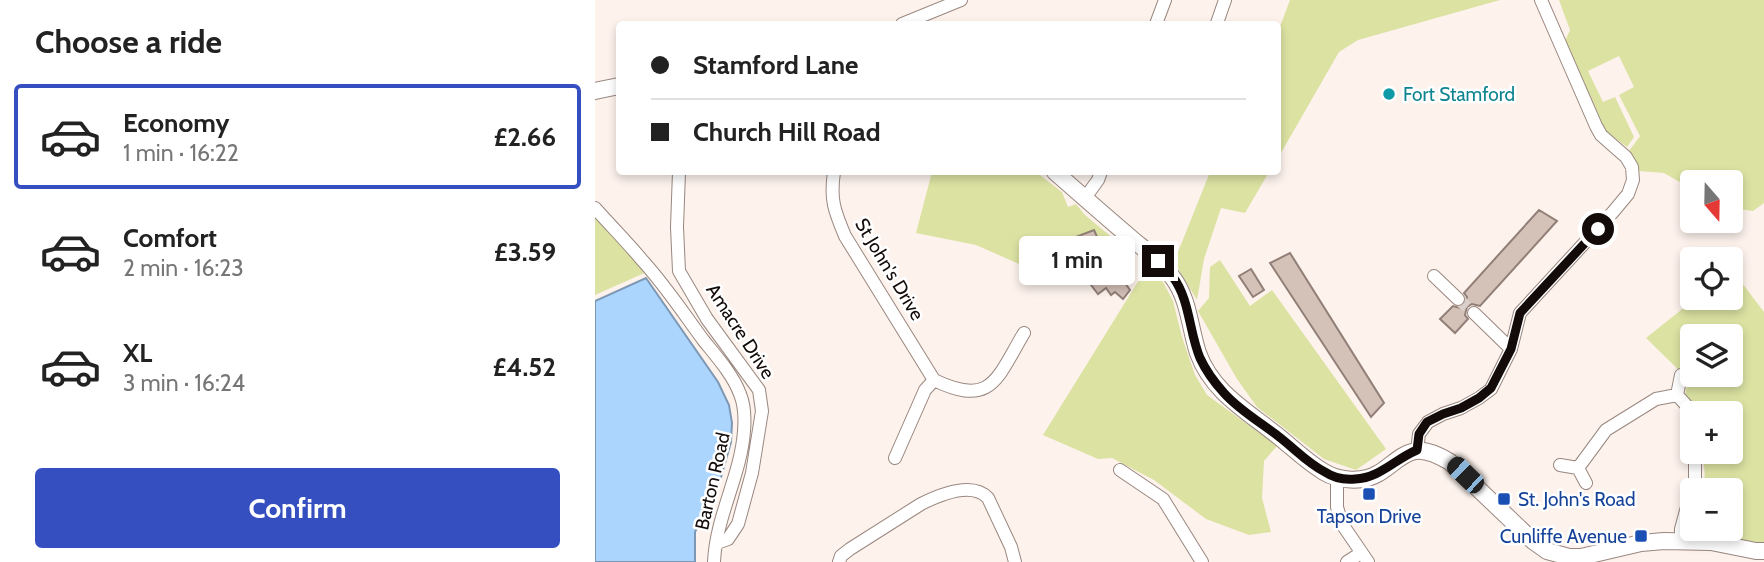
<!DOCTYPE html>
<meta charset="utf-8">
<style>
body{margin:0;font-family:Cabin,sans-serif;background:#f6f6f6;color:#222;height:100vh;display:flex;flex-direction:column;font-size:26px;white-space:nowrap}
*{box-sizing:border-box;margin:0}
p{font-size:23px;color:#767676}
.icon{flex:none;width:38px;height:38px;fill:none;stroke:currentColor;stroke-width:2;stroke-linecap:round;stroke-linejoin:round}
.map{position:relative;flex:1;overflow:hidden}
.sheet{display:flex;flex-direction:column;background:#fff;width:595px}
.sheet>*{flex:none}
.top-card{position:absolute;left:21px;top:21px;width:665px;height:154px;border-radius:7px;box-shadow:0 4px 10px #0003;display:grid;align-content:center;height:154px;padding:0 35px;background:#fff}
.needle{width:46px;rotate:160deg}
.fabs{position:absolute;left:1085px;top:170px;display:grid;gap:14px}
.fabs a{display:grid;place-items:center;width:63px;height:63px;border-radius:7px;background:#fff;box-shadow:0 4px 10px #0003;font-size:35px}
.end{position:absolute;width:32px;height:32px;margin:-16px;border:9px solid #120b09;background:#fff;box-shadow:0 0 0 4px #fff}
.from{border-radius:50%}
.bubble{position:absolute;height:49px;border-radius:7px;background:#fff;box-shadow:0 4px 10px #0003;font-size:23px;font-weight:800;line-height:49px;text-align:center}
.car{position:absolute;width:21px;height:42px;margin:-21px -10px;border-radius:9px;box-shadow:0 0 5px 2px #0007;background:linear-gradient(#222 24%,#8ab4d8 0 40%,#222 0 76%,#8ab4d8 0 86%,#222 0)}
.top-card b{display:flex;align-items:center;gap:24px;height:66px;font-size:26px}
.top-card b+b{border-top:2px solid #e0e0e0}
.top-card i{width:18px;height:18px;background:#222}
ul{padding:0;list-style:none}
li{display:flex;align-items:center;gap:21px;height:105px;margin:0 14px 10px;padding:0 21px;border:4px solid transparent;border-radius:7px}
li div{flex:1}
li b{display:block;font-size:26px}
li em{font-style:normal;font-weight:800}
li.current{border-color:#354fc0}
li>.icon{width:63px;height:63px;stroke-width:1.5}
h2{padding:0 35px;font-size:32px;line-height:84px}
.cta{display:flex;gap:14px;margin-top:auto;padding:14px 35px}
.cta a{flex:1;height:80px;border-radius:7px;background:#354fc0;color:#fff;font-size:28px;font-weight:800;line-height:80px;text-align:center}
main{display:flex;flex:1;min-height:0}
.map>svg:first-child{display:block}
.green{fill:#dbe2a2;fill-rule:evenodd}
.water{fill:#abd5fd;stroke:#7d98b4;stroke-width:2}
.building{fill:#d4c1b8;stroke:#917f77;stroke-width:2}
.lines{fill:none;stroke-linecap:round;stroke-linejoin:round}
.minor-tunnel{stroke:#dacfca;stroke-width:12;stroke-dasharray:12 6;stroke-linecap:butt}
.minor-casing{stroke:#99877f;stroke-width:14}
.tertiary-casing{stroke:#99877f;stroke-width:18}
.minor{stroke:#fff;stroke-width:12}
.tertiary{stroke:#fff;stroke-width:16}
.route{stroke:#120b09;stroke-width:9}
.culture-dot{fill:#0f9aa8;stroke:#fff;stroke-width:2.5}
.transit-dot{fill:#1a4fb4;stroke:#fff;stroke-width:2.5}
.labels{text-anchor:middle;stroke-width:5;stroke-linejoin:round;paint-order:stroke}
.culture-label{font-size:19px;fill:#0d838f;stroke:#fff;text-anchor:start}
.street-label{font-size:19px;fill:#120b09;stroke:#fff}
.transit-label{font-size:19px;fill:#164399;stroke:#fff;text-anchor:start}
</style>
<main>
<section class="sheet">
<h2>Choose a ride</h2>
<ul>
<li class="current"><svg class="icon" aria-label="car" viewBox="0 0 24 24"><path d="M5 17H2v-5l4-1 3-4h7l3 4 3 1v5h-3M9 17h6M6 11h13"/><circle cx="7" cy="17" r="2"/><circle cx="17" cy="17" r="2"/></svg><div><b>Economy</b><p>1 min · 16:22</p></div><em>£2.66</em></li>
<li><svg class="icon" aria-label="car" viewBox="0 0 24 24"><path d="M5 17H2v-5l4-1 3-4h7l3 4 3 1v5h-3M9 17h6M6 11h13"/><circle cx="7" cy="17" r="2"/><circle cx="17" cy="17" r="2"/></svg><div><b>Comfort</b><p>2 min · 16:23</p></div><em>£3.59</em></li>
<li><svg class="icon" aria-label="car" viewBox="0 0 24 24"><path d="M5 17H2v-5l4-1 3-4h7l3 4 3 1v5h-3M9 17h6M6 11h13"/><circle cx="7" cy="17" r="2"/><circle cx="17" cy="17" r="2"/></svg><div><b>XL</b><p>3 min · 16:24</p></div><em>£4.52</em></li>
</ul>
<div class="cta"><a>Confirm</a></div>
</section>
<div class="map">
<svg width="1169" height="562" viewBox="0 0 1169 562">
<rect width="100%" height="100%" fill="#fdf2ec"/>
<path class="green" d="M695 0H905L763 40 744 52 683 158V32Z
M964 0H1169V203L1158 211 1136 208V182H1097V189L1069 173 1044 171 1034 151 1045 136 1024 95 1039 87 1024 56 993 71 1008 102 1020 97 1039 137 1032 147 1005 127 970 41 975 30Z
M337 172H441L467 192 473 207 481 204 490 215 531 249 485 269 457 284 440 271 381 245 321 233Z
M615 172H674L650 213 626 208 609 259 602 300 579 262Z
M0 208 56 270 0 295Z
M625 260 655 306 677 290 791 449 761 470 729 459 662 407 642 379 603 311 614 298 615 267Z
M552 267 568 282 578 301 587 337 600 375 612 395 682 446 669 461 667 498 676 532 654 535 611 519 559 480 517 458 503 459 448 435Z
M1138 271 1169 312V545L1100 535 1096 530 1097 523V528H1136V490H1107C1112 477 1109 465 1106 452H1136V413H1101L1090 396 1093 379 1051 338 1101 298H1136V273ZM1097 336H1136V374H1097Z"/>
<path class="water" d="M51 278 123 382 134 405 137 423 136 442 125 481 100 532V562H0V301Z"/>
<path class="building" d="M944 210 962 221 885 306 877 304 872 307 870 315 873 319 860 333 845 319 858 306 865 308 870 304 872 297 869 293Z
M499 230 507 248 501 250 522 279 525 276 535 290 528 299 520 292 516 295 511 288 503 294 496 285 503 279 493 266 489 255 452 270 447 258 465 251 464 248 467 247 465 243Z
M695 253 789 403 776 417 675 263Z
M656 269 669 290 658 297 644 276Z"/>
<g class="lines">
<path class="minor-tunnel" d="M863 299 879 313"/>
<defs>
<path id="minor" d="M622 23 630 0
M307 24 366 0
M561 24 570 0
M84 172 82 227 84 271 112 319 164 390 167 411 157 473 143 524 133 539 122 543
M239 172C235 199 239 210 250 236L339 380C397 408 402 378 429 333
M490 198 503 180 506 172
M0 208C16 226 32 242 47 260 70 285 89 314 109 341 122 357 138 375 145 394 150 406 150 419 149 431 146 475 121 516 119 562
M839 276 863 299
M879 313 916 349
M1082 395 1086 375
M822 451 824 434 833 422 848 414 866 408 884 398 896 389 916 349 925 313 1018 212 1033 194 1038 180 1037 167 1031 157 1006 135 1001 126 946 0
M300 458 330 390 339 380
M965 465 983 468
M525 470 568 499 607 562
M742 478V507L747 524 773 562
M991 483 983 468 1011 430 1061 399 1082 395 1092 406 1097 419
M1086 540V529L1100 478V452
M244 562 246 556 255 549 326 504C344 495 377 481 393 498L416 547 420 562
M752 562 766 553"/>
<path id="tertiary" d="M0 91 24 86
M460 172C485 194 510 216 536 238 550 250 567 262 578 278 594 299 595 329 603 353 617 392 652 411 683 436 698 448 712 462 729 472 744 481 768 483 784 473 796 466 806 454 820 451 832 449 845 456 855 462L938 541 952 551 974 557H986L1046 543 1069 541 1116 542 1161 551H1169"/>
</defs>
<use href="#minor" class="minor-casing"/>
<use href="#tertiary" class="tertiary-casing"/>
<use href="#minor" class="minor"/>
<use href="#tertiary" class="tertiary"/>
</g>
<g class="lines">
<path class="route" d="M563 261C568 266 573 271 578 277 595 300 594 332 605 358 611 371 619 382 629 393 644 410 665 422 683 436 699 448 712 463 730 472 739 478 750 480 760 479 785 478 800 459 822 450L824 434 832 422 848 414 866 408 884 398 896 388 916 349 925 313 1003 229"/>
</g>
<circle class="culture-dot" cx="794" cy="94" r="7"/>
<g class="transit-dot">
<rect x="767" y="487" width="14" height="14" rx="3.5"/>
<rect x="902" y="492" width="14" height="14" rx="3.5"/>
<rect x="1039" y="529" width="14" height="14" rx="3.5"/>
</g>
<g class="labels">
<g class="culture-label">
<text x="808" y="101">Fort Stamford</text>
</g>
<g class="street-label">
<text transform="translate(295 269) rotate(59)" y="7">St John's Drive</text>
<text transform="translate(146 331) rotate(57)" y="7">Amacre Drive</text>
<text transform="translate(117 481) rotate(-77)" y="7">Barton Road</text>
</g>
<g class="transit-label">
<text x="923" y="506">St. John's Road</text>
<text x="774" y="523" text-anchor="middle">Tapson Drive</text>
<text x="1032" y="543" text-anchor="end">Cunliffe Avenue</text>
</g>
</g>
</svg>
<div class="fabs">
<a><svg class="needle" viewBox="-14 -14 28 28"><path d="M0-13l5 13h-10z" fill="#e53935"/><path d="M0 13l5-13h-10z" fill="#767676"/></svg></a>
<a><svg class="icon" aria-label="locate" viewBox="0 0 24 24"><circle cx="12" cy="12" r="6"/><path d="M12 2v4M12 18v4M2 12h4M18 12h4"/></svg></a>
<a><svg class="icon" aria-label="layers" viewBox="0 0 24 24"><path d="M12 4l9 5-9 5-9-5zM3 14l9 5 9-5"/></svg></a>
<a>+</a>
<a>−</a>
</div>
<i class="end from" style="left:1003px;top:229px"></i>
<i class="end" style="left:563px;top:261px"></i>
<div class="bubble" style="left:424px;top:236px;width:116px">1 min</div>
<i class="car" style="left:870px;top:475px;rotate:314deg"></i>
<div class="top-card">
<b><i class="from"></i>Stamford Lane</b>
<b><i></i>Church Hill Road</b>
</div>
</div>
</main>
